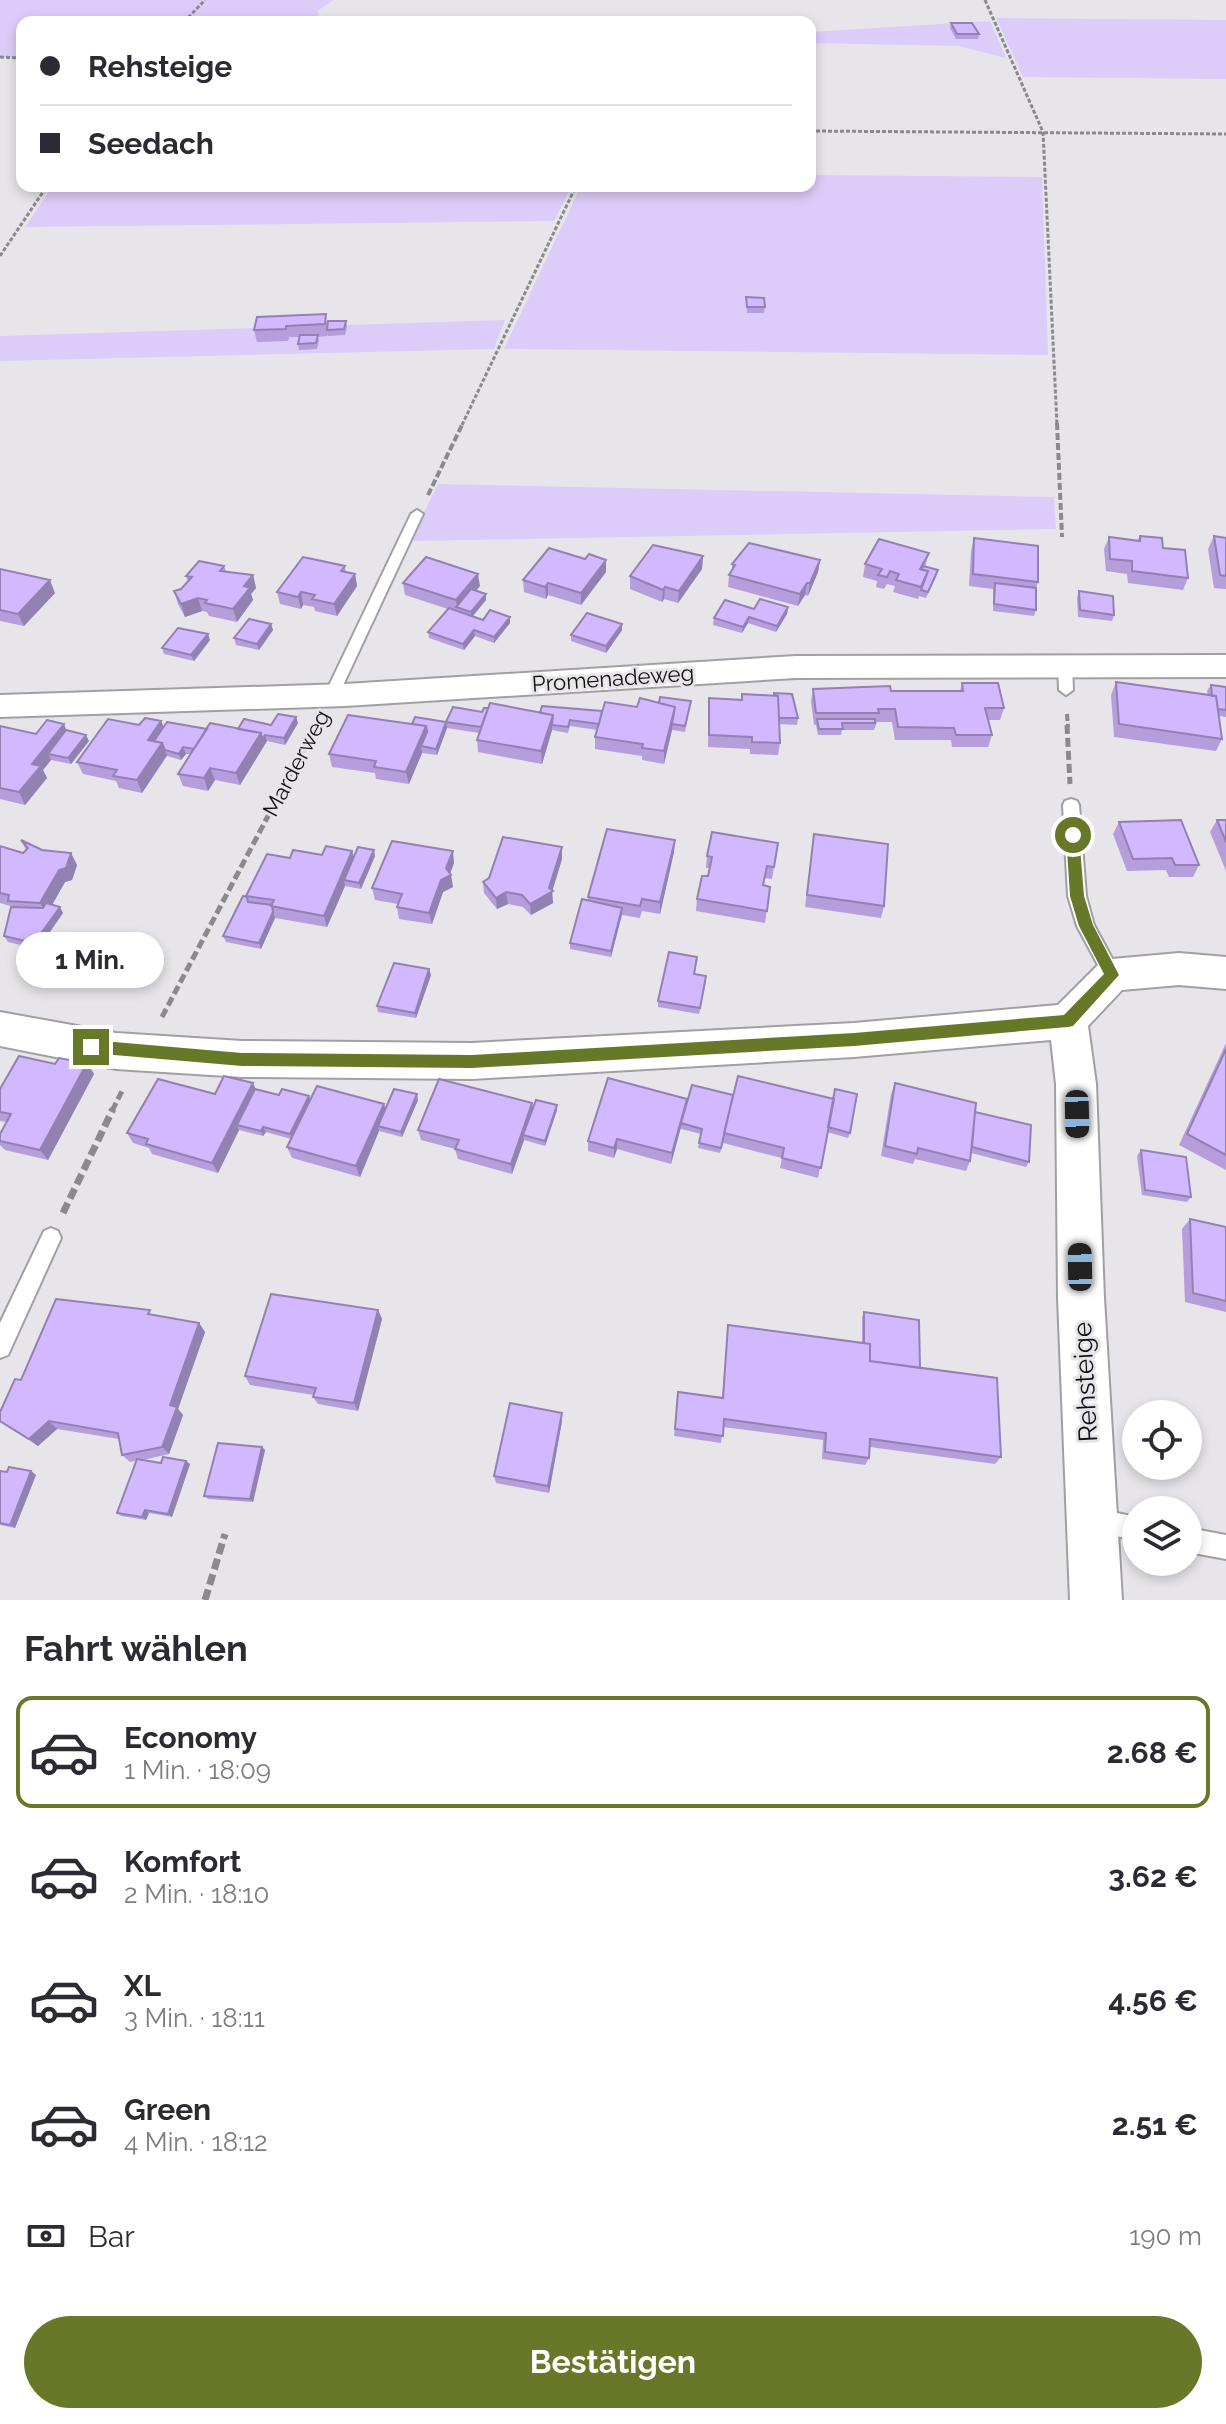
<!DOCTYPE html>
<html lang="de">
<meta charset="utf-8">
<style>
body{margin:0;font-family:Raleway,sans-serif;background:#f2f2f3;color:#2b2b33;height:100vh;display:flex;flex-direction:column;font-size:30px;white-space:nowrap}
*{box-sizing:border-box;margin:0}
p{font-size:26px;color:#7c7c81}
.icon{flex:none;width:44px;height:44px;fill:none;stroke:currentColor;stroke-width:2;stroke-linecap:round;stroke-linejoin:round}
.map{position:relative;height:1600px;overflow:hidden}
.panel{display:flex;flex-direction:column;background:#fff;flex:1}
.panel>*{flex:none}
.hud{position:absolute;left:16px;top:16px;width:800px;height:176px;border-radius:16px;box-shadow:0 4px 12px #0003;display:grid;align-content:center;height:176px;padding:0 24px;background:#fff}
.controls{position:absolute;left:1122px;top:1400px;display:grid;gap:16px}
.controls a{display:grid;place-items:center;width:80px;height:80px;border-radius:50%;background:#fff;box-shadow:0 4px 12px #0003;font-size:40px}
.end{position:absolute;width:36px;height:36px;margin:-18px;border:10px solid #677928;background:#fff;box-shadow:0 0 0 4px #fff}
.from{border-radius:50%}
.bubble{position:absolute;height:56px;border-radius:28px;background:#fff;box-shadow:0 4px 12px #0003;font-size:26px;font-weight:700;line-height:56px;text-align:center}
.car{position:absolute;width:24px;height:48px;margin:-24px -12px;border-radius:10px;box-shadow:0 0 6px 2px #0007;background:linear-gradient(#222 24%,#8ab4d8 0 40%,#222 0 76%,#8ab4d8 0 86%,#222 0)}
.hud b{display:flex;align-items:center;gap:28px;height:76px;font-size:30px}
.hud b+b{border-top:2px solid #e1e1e2}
.hud i{width:20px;height:20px;background:#2b2b33}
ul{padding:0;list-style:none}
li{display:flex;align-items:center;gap:24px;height:112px;margin:0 16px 12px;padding:0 8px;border:4px solid transparent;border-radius:16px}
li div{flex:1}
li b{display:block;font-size:30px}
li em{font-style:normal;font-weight:700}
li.current{border-color:#677928}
li>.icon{width:72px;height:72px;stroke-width:1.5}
h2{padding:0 24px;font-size:36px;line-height:96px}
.pay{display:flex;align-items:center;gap:20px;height:88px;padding:0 24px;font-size:30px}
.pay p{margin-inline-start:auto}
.button{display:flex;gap:16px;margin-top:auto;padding:16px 24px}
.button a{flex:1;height:92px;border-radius:48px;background:#677928;color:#fff;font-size:32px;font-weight:700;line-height:92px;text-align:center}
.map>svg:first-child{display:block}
.green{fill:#dcccf9}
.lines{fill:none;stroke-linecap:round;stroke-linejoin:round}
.service-casing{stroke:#a19fa4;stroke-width:4}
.minor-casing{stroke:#a19fa4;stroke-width:4}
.path-far3{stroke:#8b898d;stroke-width:3;stroke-dasharray:4 2;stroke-linecap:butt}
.path-far2{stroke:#8b898d;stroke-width:4;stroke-dasharray:7 3;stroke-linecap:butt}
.path-far1{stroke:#8b898d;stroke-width:5;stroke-dasharray:9 4;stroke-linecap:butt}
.path{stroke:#8b898d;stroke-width:7;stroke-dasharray:11 5;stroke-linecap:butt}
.service{fill:#fff;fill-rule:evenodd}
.minor{fill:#fff;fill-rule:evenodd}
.wall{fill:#b59edb}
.shaded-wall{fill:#9381b2}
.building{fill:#d2b8ff;stroke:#9381b2;stroke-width:2}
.route{fill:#677928}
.labels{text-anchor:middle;stroke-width:6;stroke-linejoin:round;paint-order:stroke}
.street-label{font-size:22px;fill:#100f11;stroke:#e7e5ea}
.near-street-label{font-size:26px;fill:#100f11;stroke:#e7e5ea}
</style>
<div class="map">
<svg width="1226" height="1600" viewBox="0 0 1226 1600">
<rect width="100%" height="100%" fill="#e7e5ea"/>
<path class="green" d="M0 0H334L317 11 321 22H22V58L0 57Z
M996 18 1226 20V79L1023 77Z
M990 21 1006 58 958 46 810 43V32Z
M810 175 1042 177 1048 355 504 349 581 186H810Z
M53 186H572L554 221 25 227Z
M505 320 494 349 0 361V336Z
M438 484 1054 497 1056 529 410 541Z"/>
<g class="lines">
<defs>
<path id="service" d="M417 510 423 514 338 696 331 701 326 700 324 696 411 514Z
M1065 660 1072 665 1073 690 1066 695 1059 690 1058 665Z
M1071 799 1077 801 1079 805 1086 896 1094 925 1121 975 1118 980 1112 983 1106 980 1077 926 1068 896 1063 805 1065 801Z
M51 1228 58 1231 61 1238 8 1355 0 1358V1323L44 1231Z
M1098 1509 1136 1517V1541L1090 1529 1086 1521 1090 1513Z
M1188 1528 1226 1535V1559L1188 1552Z"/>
<path id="minor" d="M1226 655V677L796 678 345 706 0 717V695L345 684 796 656Z
M1179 953 1226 957V989L1179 985 1122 990 1088 1026 1096 1084 1104 1298 1122 1600H1070L1058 1298 1056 1084 1051 1040 854 1057 472 1079 242 1077 116 1069 0 1046V1012L116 1033 242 1041 472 1043 854 1023 1058 1005 1099 964 1112 959Z"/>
</defs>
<use href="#service" class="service-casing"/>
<use href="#minor" class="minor-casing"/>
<path class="path-far3" d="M985 0 1043 132 1057 425
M184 22 205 0
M0 57 22 58
M810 131 1226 134
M0 256 47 186
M462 425 576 186"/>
<path class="path-far2" d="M1057 423 1062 537
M428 495 463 423
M1067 714 1068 727"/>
<path class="path-far1" d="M1067 725 1070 784
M162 1017 316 725
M112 1111 123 1089"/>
<path class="path" d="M63 1213 113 1109
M205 1600 225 1534"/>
<use href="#service" class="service"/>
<use href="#minor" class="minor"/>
</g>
<path class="wall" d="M951 23 979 34 978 39H956L950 28Z
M746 297 765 307 764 313H747Z
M257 317 328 322 346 321 347 327 345 335 328 336 327 334V336L318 337 319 341 317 349 299 350 298 344 299 337H289L288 341 257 342 254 330Z
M1140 536 1163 548 1188 578 1183 590 1128 583 1127 574 1106 571 1104 549 1109 537 1138 540Z
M1214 536 1226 538V589L1214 588 1208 549Z
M974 538 1038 582 1036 588V610L1034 616 993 611V589L969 586 971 551Z
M929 553 925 567 938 570 936 577 926 598 919 596 918 599 893 592 895 586 887 584 884 589 876 587 877 581 863 577 865 564Z
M703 556 702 569 678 603 664 599 662 602 630 589V576Z
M585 559 606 572 581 605 548 595 546 599 524 592 523 580Z
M820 560 818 572 808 596 805 595 798 606 728 587 729 575 732 570V564Z
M224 566 226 571 253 575 256 588 251 594 253 600 237 622 209 616 207 612 202 611 185 617 178 604 174 591 181 589 188 582 186 576Z
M345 566 346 572 355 574 357 586 337 616 315 611 314 607 303 605 301 609 280 604 277 592Z
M0 569 55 593 24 626 0 621Z
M403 583 480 586 476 591 486 594V600L473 616 483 620 510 623 494 643 475 636 464 650 429 638 428 632 448 609 405 595Z
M1079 591 1114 615 1112 621 1078 617 1077 598Z
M788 607 787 614 776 632 748 623 742 633 713 625 714 618 754 609Z
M271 624 273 630 259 650 236 645 234 638Z
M622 624V630L606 653 571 641V635Z
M210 640 194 661 164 654 162 648Z
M1116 682 1208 695 1207 691 1211 685 1226 687V717L1219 716 1222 739 1216 751 1114 737 1111 695Z
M962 683 1004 708 1000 720H988L992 735 988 747H952L951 740H895L892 722H877L874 730H842L841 735H818L816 725H814L811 701 813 689 960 691Z
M742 694 798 718 797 725 779 724 780 743 778 755 750 754V749L708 747 709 698 741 699Z
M691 701 685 732 672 730 664 764 642 760V756L595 749V737L597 730 570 726 568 733 552 730 542 764 478 752 477 740 479 733 447 728 437 755 422 753 409 784 376 779 375 773 332 767 329 754 412 724 446 722 482 712 540 713 602 711 637 707 659 703Z
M296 717 298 723 285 745 267 741 240 785 215 780 208 791 183 786 178 774 190 754H186L181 760 167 756 142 793 119 788 116 781 83 774 77 762 139 725 161 721 164 727 238 729 271 725Z
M64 724 66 730 89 741 71 764 51 760 43 770 47 778 25 805 0 799V726L36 734Z
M1217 820H1226V871L1210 832Z
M1119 822 1199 865 1193 877H1169L1166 870 1127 871 1113 834Z
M814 834 884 906 881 918 805 907Z
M21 840 42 850 71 853 77 865 72 880 65 882 52 905 63 913 38 949 8 942 4 936 11 907 10 906 0 903V846L23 853 26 850Z
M675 840 674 852 660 914 642 911 640 918 622 915 611 957 570 949V943L588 901V897Z
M778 843 772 879 765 878 764 885 770 887 765 923 696 911 697 899 708 876 710 868H706L707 856Z
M562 847V859L552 891 553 903 531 915 523 907 508 904 497 909 484 893 483 882Z
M352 851 354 857 375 856 361 889 345 886 327 927 275 918 261 949 226 942 223 936 247 897 290 858Z
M454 863 450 874 453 887 443 892 432 924 399 919 397 907 398 904 375 900 372 888Z
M697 957 694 974 706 982 699 1014 658 1007V1001Z
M431 975 416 1018 378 1012 377 1006Z
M1226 1043V1170L1179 1145Z
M87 1063 94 1074 48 1160 5 1150 0 1145V1134L6 1122 0 1121V1089L55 1064Z
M895 1083 975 1112 1029 1162 1026 1167 971 1153 970 1161 966 1171 915 1159 913 1164 881 1156 891 1094Z
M692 1085 850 1133 848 1138 827 1132 818 1178 780 1168 782 1158 723 1143 720 1153 698 1148 701 1134 681 1129V1127L671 1164 617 1149 614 1158 588 1151V1141L686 1105Z
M255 1089 279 1095 385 1109 418 1100 402 1137 379 1131 360 1177 292 1158 287 1147 291 1139 266 1132 263 1136 239 1130 218 1173 152 1154 149 1148 133 1143 127 1133Z
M557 1105V1110L545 1146 524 1140 512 1174 458 1159 455 1149 421 1140 418 1130Z
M1141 1150 1191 1197 1187 1202 1142 1195 1137 1156Z
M1190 1219 1226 1227V1312L1185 1302 1182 1229Z
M378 1310 382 1319 358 1411 318 1404 313 1397 314 1395 250 1385 245 1376Z
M864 1312 920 1368 1001 1457 995 1464 870 1447 869 1458 865 1465 822 1459 823 1440 723 1427 721 1443 674 1436 678 1392 722 1397 728 1325 862 1343V1317Z
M153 1315 199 1323 205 1332 178 1409 183 1415 169 1454 143 1460 161 1463 186 1461 190 1464 172 1517 149 1513 146 1520 121 1516 117 1513 136 1461 130 1462 122 1455 119 1439 57 1429 38 1446 0 1422 21 1380Z
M562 1413V1421L549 1493 496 1483 494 1476Z
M262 1447 265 1450 253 1502 208 1499 204 1496Z
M0 1471 36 1475 15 1528 0 1525Z"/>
<path class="shaded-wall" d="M703 556 702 569 678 603 679 591Z
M606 560V572L581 605V593Z
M820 560 818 572 808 596 810 583Z
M355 574 357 586 337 616 334 604Z
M478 574 480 586 461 609 457 607 456 600Z
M253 575 256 588 251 594 253 600 237 622 233 609 244 586Z
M50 580 55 593 24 626 18 614Z
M548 583V595L546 599 545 587Z
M807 583 805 595 798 606 800 594Z
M665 587 664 599 662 602 663 590Z
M301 592 303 605 301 609 298 597Z
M486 594V600L471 618V612Z
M198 598 202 611 185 617 181 604Z
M788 607 787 614 776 632 777 626Z
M510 617V623L494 643V637Z
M749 617 748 623 742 633 743 627Z
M271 624 273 630 259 650 257 644Z
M622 624V630L606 653V646Z
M474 630 475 636 464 650 463 644Z
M208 634 210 640 194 661 191 655Z
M675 707 672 730 664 764V751Z
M553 715 552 730 542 764 541 751Z
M296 717 298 723 285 745 284 738Z
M161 721 166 733 156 748 148 740Z
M446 722 447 728 437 755 436 749Z
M64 724 69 737 48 754 51 760 43 770 47 778 25 805 19 792 32 764Z
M426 726 428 738 421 746 422 753 409 784 406 772Z
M261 733 265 735 267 741 240 785 236 773Z
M86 735 89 741 71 764 68 758Z
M162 743 167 755 142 793 137 780Z
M183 747 186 754 181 760 179 754Z
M210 768 215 780 208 791 204 778Z
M675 840 674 852 660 914V902Z
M562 847V859L552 892 553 903 531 915 530 904 549 888Z
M374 850 375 856 361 889 359 883Z
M352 851 355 863 344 880 345 886 327 927 324 916Z
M453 851 454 863 449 876 451 875 453 887 443 892 432 924 429 913Z
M71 853 77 865 72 880 65 882 47 914 40 903 59 870Z
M506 892 508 904 497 909 496 898Z
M60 907 63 913 38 949 34 943Z
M622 908V914L611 957V951Z
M273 912 275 918 261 949 259 943Z
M429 969 431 975 416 1018 415 1013Z
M87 1063 94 1074 48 1160 40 1150Z
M253 1083 258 1094 237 1125 239 1130 218 1173 212 1163Z
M417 1094 418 1100 402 1137 401 1132Z
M309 1096 311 1102 293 1139 290 1134Z
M687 1099 681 1127 671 1164 672 1153Z
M532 1103 534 1114 523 1135 524 1140 512 1174 511 1164Z
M384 1104 387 1114 378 1126 379 1131 360 1177 356 1166Z
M557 1105V1110L545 1146V1141Z
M263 1127 266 1132 263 1136 261 1131Z
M617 1139V1149L614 1158V1148Z
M378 1310 382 1319 358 1411 354 1403Z
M199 1323 205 1332 178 1409 183 1415 169 1454 162 1447 170 1405Z
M562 1413V1421L549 1493 548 1486Z
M49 1421 57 1429 38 1446 29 1439Z
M262 1447 265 1450 253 1502 250 1499Z
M186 1461 190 1464 172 1517 168 1514Z
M31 1471 36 1475 15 1528 10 1525Z
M145 1510 149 1513 146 1520 142 1517Z"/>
<path class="building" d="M951 23H972L979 34H957Z
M746 297 764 298 765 307H747Z
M326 314 325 324 286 326V329L254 330 257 317Z
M328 321H346L344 329 327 330Z
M300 335H318L316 343 298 344Z
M1140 536 1162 538 1163 548 1185 550 1188 578 1132 571V561L1110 559 1109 537 1140 541Z
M1214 536 1226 538V576L1220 575Z
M974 538 1038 546V582L973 574Z
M879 539 929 553 920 569 928 571 921 587 896 580 899 574 890 571 887 577 878 575 882 569 865 564Z
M749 543 820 560 810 583H807L800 594 729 575 735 565 732 564Z
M653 545 703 556 679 591 665 587 663 590 630 576Z
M549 548 585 559 589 554 606 560 581 593 548 583 545 587 523 580Z
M303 557 345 566 341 571 355 574 334 604 312 599 315 595 301 592 298 597 277 592Z
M426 557 478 574 456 600 403 583Z
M199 561 224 566 220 571 253 575 244 586 250 588 233 609 205 603 207 600 198 598 181 604 174 591 181 589 192 577 186 576Z
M923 566 938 570 928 592 921 590 928 571 922 570Z
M0 569 50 580 18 614 0 610Z
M995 583 1036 588V610L994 604Z
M471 589 486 594 471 612 456 607Z
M1079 591 1113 596 1114 615 1080 610Z
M760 599 788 607 777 626 749 617 743 627 714 618 725 600 754 609Z
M449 608 483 620 490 610 510 617 494 637 474 630 463 644 428 632Z
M587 613 622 624 606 646 571 635Z
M249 619 271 624 257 644 234 638Z
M178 628 208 634 191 655 162 648Z
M1116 682 1216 696 1222 739 1119 724Z
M962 683H998L1004 708H985L992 735H956L954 728 898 727 895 709H878L879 713H816L813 689 890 686 891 691H963Z
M1211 685 1226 687V710L1218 709 1216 696H1212Z
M774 693 792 694 798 718H779L778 696 774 695Z
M742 694 778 696 780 743 752 742V737L709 735V698L742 700Z
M660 697 691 701 685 726 672 724 675 707 659 703Z
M640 698 675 707 664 751 642 748 643 744 595 737 605 702 637 707Z
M490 703 553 715 541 751 477 740Z
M542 706 602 711 599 724 570 720 568 727 552 725 553 715 540 713Z
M453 707 482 712 484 708H488L481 727 446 722Z
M278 714 296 717 284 738 265 735 262 739 261 733 238 729 244 719 271 725Z
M348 715 426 726 406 772 374 767 376 761 329 754Z
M415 717 446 722 436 749 421 746 427 732 426 726 412 724Z
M145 718 161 721 148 740 162 743 137 780 113 776 117 770 77 762 108 719 139 725Z
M817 719H875V723H842L843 729H819Z
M47 720 64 724 32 764 41 766 19 792 0 788V726L36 734Z
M167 722 207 729 194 749 183 747 179 754 165 750 162 743 154 741Z
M210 723 261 733 236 773 210 768 204 778 178 774Z
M66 730 86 735 68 758 48 754Z
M1181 820 1199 865H1175L1172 858 1133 859 1119 822Z
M1217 820H1226V842Z
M607 829 675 840 660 902 642 899 640 906 588 897Z
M712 832 778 843 774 867 767 866 763 885 770 887 767 911 697 899 702 876H708L712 857 707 856Z
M814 834 888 844 884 906 807 895Z
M503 837 562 847 549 888 553 891 530 904 522 895 506 892 496 898 483 882 489 878Z
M21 840 42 850 71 853 66 868 59 870 40 903 8 901 9 895 0 893V846L23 853 28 848Z
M392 841 453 851 446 868 451 875 441 880 429 913 397 907 402 894 372 888Z
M326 846 352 851 324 916 271 906 274 900 246 896 267 854 290 858 293 850 322 855Z
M358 847 374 850 359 883 344 880Z
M243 896 247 897 248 902 272 905 273 912 259 943 223 936Z
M582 899 622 908 611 951 570 943Z
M46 903 60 907 34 943 4 936 11 907 43 908Z
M669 952 697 957 694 974 706 976 700 1008 658 1001Z
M394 963 429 969 415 1013 377 1006Z
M1226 1049V1155L1187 1134Z
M19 1056 55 1064 59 1058 87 1063 40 1150 0 1141V1134L11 1114 0 1112V1089Z
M224 1076 253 1083 212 1163 146 1144 148 1139 127 1133 158 1079 215 1094Z
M738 1076 834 1099 821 1168 782 1158 784 1148 724 1133Z
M608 1078 687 1099 672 1153 617 1139 614 1148 588 1141Z
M439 1079 532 1103 511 1164 455 1149 459 1140 418 1130Z
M895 1083 976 1103 970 1161 918 1148 917 1154 885 1146Z
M692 1085 733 1095 721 1148 699 1143 702 1129 681 1123Z
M317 1086 384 1104 356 1166 287 1147Z
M255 1089 279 1095 282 1089 309 1096 290 1134 263 1127 261 1131 237 1125Z
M394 1089 417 1094 401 1132 378 1126Z
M835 1089 857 1094 850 1133 828 1127Z
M536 1100 557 1105 545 1141 523 1135Z
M975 1112 1031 1125 1029 1162 972 1147Z
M1141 1150 1186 1157 1191 1197 1145 1190Z
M1190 1219 1226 1227V1301L1193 1293Z
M271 1294 378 1310 354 1403 313 1397 316 1388 245 1376Z
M56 1299 150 1310 148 1314 199 1323 170 1405 177 1407 162 1447 122 1455 118 1433 49 1421 29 1439 0 1421V1412L15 1379 21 1380Z
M864 1312 919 1320 920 1368 870 1361V1344L864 1343Z
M728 1325 870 1344V1361L997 1378 1001 1457 870 1439 869 1458 825 1452 826 1433 724 1419 723 1436 675 1429 678 1392 723 1398Z
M510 1403 562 1413 548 1486 494 1476Z
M218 1443 262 1447 250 1499 204 1496Z
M163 1457 186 1461 168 1514 145 1510 142 1517 117 1513 137 1459 161 1463Z
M9 1467 31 1471 10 1525 0 1523V1471L7 1472Z"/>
<path class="route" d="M1073 830 1079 835 1084 896 1093 925 1119 975 1073 1026 1068 1027 854 1046 472 1068 242 1066 91 1053 83 1047 91 1040 242 1053 472 1055 854 1033 1064 1015 1104 974 1079 926 1070 896 1066 835Z"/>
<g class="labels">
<g class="street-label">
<text transform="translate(613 678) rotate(-4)" y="8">Promenadeweg</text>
<text transform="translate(296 763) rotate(-62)" y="8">Marderweg</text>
</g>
<g class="near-street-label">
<text transform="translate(1085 1382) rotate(-93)" y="9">Rehsteige</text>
</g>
</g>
</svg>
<div class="controls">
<a><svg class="icon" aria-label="locate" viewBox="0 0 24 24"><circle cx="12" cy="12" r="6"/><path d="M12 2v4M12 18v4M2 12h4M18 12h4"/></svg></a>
<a><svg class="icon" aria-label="layers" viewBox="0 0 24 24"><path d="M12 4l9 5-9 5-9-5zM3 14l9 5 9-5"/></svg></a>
</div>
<i class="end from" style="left:1073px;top:835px"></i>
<i class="end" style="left:91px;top:1047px"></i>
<div class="bubble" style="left:16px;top:932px;width:148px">1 Min.</div>
<i class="car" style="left:1077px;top:1114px;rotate:179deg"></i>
<i class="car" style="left:1080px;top:1267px;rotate:359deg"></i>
<div class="hud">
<b><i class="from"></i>Rehsteige</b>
<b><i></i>Seedach</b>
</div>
</div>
<section class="panel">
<h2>Fahrt wählen</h2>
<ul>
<li class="current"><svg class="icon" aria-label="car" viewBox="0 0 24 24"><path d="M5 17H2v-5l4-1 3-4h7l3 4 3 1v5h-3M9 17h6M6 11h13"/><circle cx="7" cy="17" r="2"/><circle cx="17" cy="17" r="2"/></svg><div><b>Economy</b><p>1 Min. · 18:09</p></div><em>2.68 €</em></li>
<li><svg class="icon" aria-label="car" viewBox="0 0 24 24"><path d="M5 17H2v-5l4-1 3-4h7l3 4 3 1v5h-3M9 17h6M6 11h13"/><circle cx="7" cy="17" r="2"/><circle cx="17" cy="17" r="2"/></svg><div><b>Komfort</b><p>2 Min. · 18:10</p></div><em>3.62 €</em></li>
<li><svg class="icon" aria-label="car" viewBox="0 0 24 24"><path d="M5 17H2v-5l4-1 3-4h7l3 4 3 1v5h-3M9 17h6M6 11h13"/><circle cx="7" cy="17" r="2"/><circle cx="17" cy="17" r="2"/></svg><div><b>XL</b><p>3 Min. · 18:11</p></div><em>4.56 €</em></li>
<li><svg class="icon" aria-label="car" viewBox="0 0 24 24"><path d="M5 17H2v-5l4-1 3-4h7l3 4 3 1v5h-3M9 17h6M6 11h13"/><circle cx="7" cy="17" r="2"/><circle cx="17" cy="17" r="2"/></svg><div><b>Green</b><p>4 Min. · 18:12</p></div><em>2.51 €</em></li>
</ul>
<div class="pay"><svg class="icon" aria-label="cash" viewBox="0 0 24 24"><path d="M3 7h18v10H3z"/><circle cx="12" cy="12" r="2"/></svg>Bar<p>190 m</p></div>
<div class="button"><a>Bestätigen</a></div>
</section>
